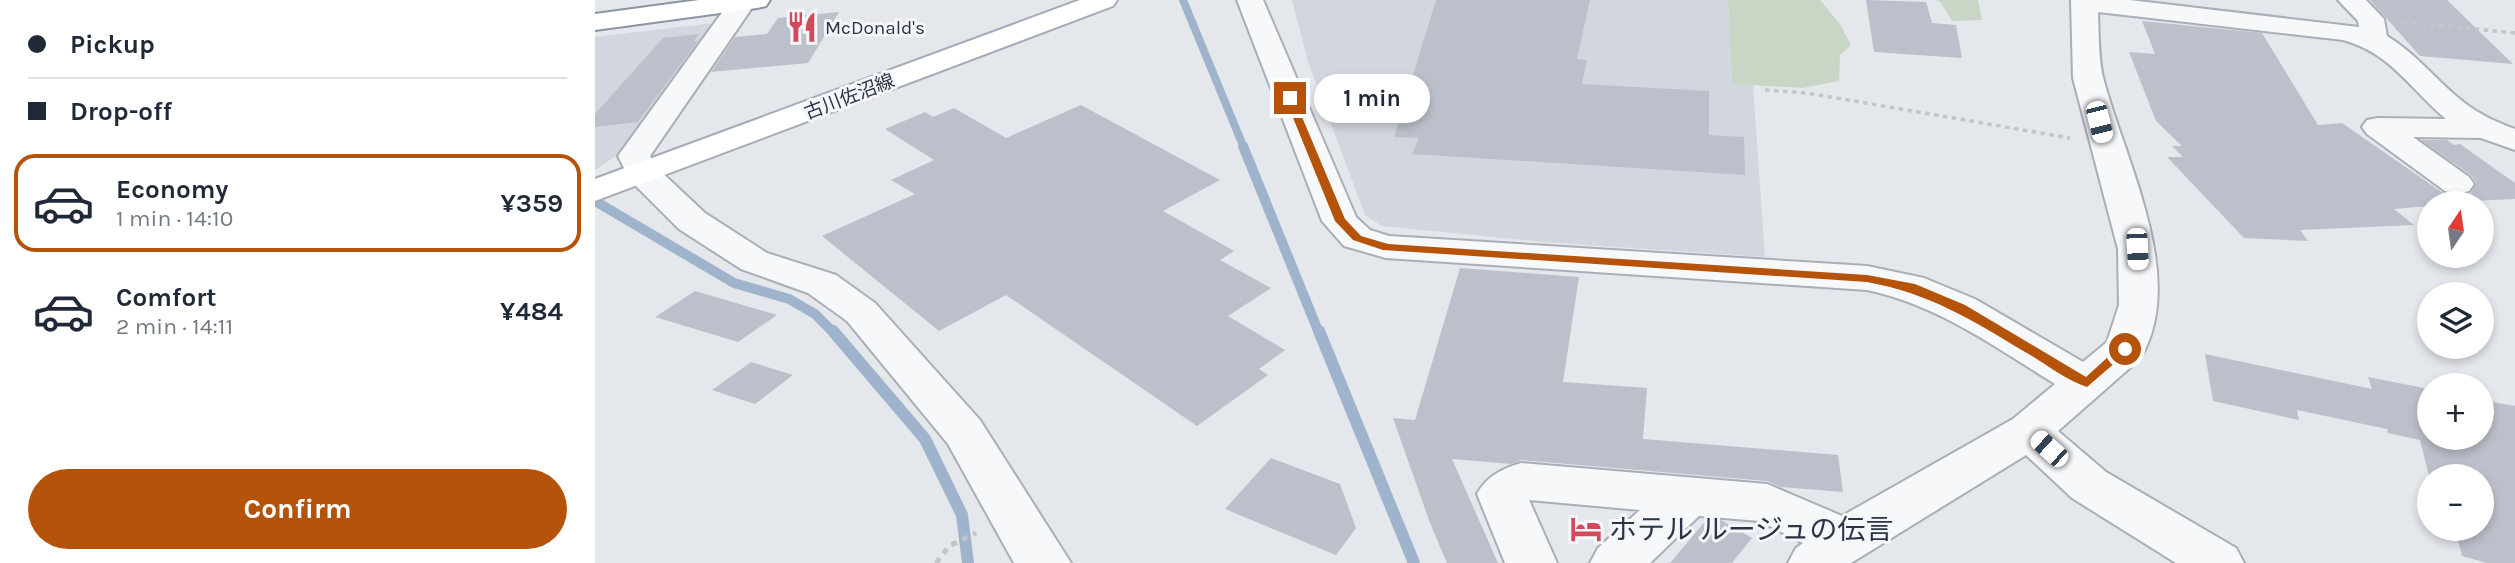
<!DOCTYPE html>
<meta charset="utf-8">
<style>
body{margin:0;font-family:Karla,"Noto Sans JP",sans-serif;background:#f2f2f3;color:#1f2937;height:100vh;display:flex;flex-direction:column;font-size:26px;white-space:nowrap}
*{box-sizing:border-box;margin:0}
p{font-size:23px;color:#747a83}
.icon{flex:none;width:38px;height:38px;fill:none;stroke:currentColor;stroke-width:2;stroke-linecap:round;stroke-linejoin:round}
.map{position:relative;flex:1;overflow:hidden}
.side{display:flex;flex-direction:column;background:#fff;width:595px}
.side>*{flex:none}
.top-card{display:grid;align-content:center;height:154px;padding:0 28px;background:#fff}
.needle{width:46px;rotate:13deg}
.fabs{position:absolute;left:1822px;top:191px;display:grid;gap:14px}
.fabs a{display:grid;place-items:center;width:77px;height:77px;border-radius:50%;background:#fff;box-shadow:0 4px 10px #0003;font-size:35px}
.end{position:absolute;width:32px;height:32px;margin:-16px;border:9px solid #b45309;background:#fff;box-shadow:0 0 0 4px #fff}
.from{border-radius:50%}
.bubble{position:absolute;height:49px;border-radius:24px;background:#fff;box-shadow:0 4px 10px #0003;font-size:23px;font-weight:700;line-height:49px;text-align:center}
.car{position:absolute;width:21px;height:42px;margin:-21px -10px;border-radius:9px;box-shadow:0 0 5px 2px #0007;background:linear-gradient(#fff 24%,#345 0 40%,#fff 0 76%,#345 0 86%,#fff 0)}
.top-card b{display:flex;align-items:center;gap:24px;height:66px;font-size:26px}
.top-card b+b{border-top:2px solid #e0e1e3}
.top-card i{width:18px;height:18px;background:#1f2937}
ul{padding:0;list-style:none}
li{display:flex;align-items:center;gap:21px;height:98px;margin:0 14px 10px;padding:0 14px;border:4px solid transparent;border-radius:21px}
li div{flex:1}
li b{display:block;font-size:26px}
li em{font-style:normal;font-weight:700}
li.on{border-color:#b45309}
li>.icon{width:63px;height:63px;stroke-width:1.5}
.primary-button{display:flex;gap:14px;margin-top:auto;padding:14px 28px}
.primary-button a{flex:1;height:80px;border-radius:42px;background:#b45309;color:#fff;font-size:28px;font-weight:700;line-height:80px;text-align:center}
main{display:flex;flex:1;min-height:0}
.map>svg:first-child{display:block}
.built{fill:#d2d6de}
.green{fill:#c9d6c5}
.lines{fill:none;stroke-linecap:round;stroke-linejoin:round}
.stream-far2{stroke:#9fb4cc;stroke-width:8}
.stream-far1{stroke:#9fb4cc;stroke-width:10}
.stream{stroke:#9fb4cc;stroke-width:12}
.building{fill:#bbc0ca}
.minor-casing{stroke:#a9aeb7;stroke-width:4}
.major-casing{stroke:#a3abb8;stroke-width:4}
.highway-casing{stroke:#8b94a3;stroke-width:4}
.path-far1{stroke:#c2c5cb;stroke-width:3.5;stroke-dasharray:4.5 4.5;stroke-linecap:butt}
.path{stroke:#c2c5cb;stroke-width:5;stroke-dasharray:6 6;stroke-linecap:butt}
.minor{fill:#f7f8fa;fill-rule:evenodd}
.major{fill:#fff;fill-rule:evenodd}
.highway{fill:#fff;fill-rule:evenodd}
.route{fill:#b45309}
.labels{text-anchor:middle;stroke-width:6;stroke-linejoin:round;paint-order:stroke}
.far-poi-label{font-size:19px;fill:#2b3445;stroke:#f4f6f9;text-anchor:start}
.far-street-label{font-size:19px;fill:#2b3445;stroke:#f4f6f9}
.near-poi-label{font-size:28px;fill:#2b3445;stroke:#f4f6f9;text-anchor:start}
</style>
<main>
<section class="side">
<div class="top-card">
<b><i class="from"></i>Pickup</b>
<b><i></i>Drop-off</b>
</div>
<ul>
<li class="on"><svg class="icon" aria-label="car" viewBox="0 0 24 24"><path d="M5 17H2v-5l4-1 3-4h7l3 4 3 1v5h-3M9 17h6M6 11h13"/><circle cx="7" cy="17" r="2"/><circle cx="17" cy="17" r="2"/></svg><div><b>Economy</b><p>1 min · 14:10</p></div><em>¥359</em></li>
<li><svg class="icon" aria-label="car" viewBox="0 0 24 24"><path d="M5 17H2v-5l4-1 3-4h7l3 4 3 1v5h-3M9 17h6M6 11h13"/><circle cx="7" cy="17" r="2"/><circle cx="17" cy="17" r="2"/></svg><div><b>Comfort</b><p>2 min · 14:11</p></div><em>¥484</em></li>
</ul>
<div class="primary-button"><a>Confirm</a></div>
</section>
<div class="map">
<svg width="1920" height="563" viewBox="0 0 1920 563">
<rect width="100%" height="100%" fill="#e4e7ec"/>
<path class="built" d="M697 0H1133L1137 83 1158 85 1170 257 949 242 787 226 770 215 713 62Z
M110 24H121L36 146 0 170V37Z"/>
<path class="green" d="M1133 0H1225L1245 24 1256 45 1245 55 1244 81 1208 88 1137 84Z
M1340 0H1383L1387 20 1357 21 1345 2Z"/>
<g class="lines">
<path class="stream-far2" d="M588 0 649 148"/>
<path class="stream-far1" d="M648 146 724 333
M0 201 139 283 194 299 220 314 239 333"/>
<path class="stream" d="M238 331 330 439 367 515 373 563
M724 331 819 563"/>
</g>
<path class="building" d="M841 0H995L982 59 992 60 987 84 1114 91V135L1149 137 1150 175 817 154 824 138 799 137Z
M1271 0 1331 2 1337 23 1361 25 1367 58 1279 52Z
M1775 0H1852L1918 64 1825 56Z
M244 12 213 63 116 72 140 37 172 34 183 18Z
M1547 21 1667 33 1723 125 1747 123 1848 193 1861 197 1876 193 1881 182 1876 175 1826 140H1852L1859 145 1865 144 1920 183V199L1834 203V206L1799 209 1819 225 1705 230 1713 241 1649 238 1572 157H1588L1577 146H1587L1561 121 1534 52 1560 54Z
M104 34 99 41H103L43 122 0 127V114L68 38Z
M486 105 625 180 568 211 639 251 625 260 676 288 633 316 690 350 664 369 673 375 602 426 411 295 344 331 227 236 320 194 296 180 339 160 290 129 330 112 338 117 359 108 411 138Z
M865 268 984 277 968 382 1052 388 1048 439 1243 455 1248 492 1186 487 1172 481 926 460 916 464 857 459 903 563H852L835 523 798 418 820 420Z
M100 291 182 315 143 342 60 317Z
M1610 354 1777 389 1773 377 1834 389V438H1886V400L1920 406V563H1892L1867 556 1860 528H1886V476H1834L1825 440 1793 433 1792 429 1702 410 1704 420 1618 401Z
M156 362 198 375 160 404 117 390Z
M676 458 745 484 761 528 741 555 630 509Z
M1112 519 1126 520 1157 538 1137 563H1075Z"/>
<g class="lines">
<defs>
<path id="minor" d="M136 0 161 2 55 156 62 168 110 213 172 253 241 275 280 303 385 420 476 563H419L353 444 252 321 213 293 146 269 84 229 35 180 23 156Z
M642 0H668L761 217 775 230 794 236 1272 266 1329 278 1380 299 1488 362 1512 342 1524 305 1523 249 1478 78 1476 0H1535L1764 27 1763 21 1743 0H1771L1789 19 1792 36C1823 55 1843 83 1871 104 1886 115 1903 123 1920 129V150L1886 138 1818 137 1874 177 1879 184 1874 191 1862 194 1850 191 1772 134 1767 127 1772 120 1783 118 1851 119C1815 89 1796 53 1748 40L1503 12C1504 34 1503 60 1509 81 1531 163 1593 280 1545 359L1463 431 1511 472 1641 548 1649 563H1581L1477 498 1431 455 1256 563H1193L1201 548 1208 543 1165 521 1104 516 1055 563H995L1003 548 1045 510 934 500 962 563H910L882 494C892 476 907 469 926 463L1172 484 1247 516 1418 419 1460 384C1400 347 1343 305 1272 290L791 258 749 246 727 221Z"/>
<path id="major" d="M485 0H522L518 6 0 201V179Z"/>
<path id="highway" d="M104 0H175L171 6 162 8 0 30V14Z"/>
</defs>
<use href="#minor" class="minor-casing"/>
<use href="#major" class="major-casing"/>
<use href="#highway" class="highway-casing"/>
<path class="path-far1" d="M1808 22 1920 33
M1170 90 1212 93 1475 138"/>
<path class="path" d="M341 563 354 546 381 533"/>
<use href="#minor" class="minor"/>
<use href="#major" class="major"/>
<use href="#highway" class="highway"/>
</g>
<path class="route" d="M695 95 699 98 750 219 766 236 793 244 1272 275 1320 284 1370 305 1491 377 1525 346H1534L1536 349 1492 387C1470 380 1450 363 1430 352 1375 319 1336 294 1272 282L788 250 758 240 740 221 690 98Z"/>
<defs>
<symbol id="restaurant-bare" viewBox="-9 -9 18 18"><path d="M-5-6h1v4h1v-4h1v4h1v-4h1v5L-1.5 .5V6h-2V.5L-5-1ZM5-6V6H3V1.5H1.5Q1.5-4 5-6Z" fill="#d1495b" stroke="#f4f6f9" stroke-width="2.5" paint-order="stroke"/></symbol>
<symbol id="hotel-bare" viewBox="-9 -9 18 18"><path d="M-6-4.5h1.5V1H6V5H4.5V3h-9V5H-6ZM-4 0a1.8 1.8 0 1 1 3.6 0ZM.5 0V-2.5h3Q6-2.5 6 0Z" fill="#d1495b" stroke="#f4f6f9" stroke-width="2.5" paint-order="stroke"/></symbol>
</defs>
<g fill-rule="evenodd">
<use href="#restaurant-bare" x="185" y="5" width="44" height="44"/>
<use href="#hotel-bare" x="969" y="507" width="44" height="44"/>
</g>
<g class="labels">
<g class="far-poi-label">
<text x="230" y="34">McDonald's</text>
</g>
<g class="far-street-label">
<text transform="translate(254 96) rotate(-21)" y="7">古川佐沼線</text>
</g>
<g class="near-poi-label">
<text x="1014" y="539">ホテル ルージュの伝言</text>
</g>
</g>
</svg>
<div class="fabs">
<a><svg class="needle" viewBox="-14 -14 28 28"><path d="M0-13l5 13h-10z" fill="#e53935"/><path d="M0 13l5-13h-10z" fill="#747a83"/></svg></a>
<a><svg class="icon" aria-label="layers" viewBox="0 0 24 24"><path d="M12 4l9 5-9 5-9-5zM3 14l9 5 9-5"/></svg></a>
<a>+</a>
<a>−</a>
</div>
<i class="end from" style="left:1530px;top:349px"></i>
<i class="end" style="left:695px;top:98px"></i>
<div class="bubble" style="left:719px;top:74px;width:116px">1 min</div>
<i class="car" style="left:1504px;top:122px;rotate:166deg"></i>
<i class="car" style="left:1542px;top:249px;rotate:177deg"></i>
<i class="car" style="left:1454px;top:449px;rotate:312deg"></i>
</div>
</main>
